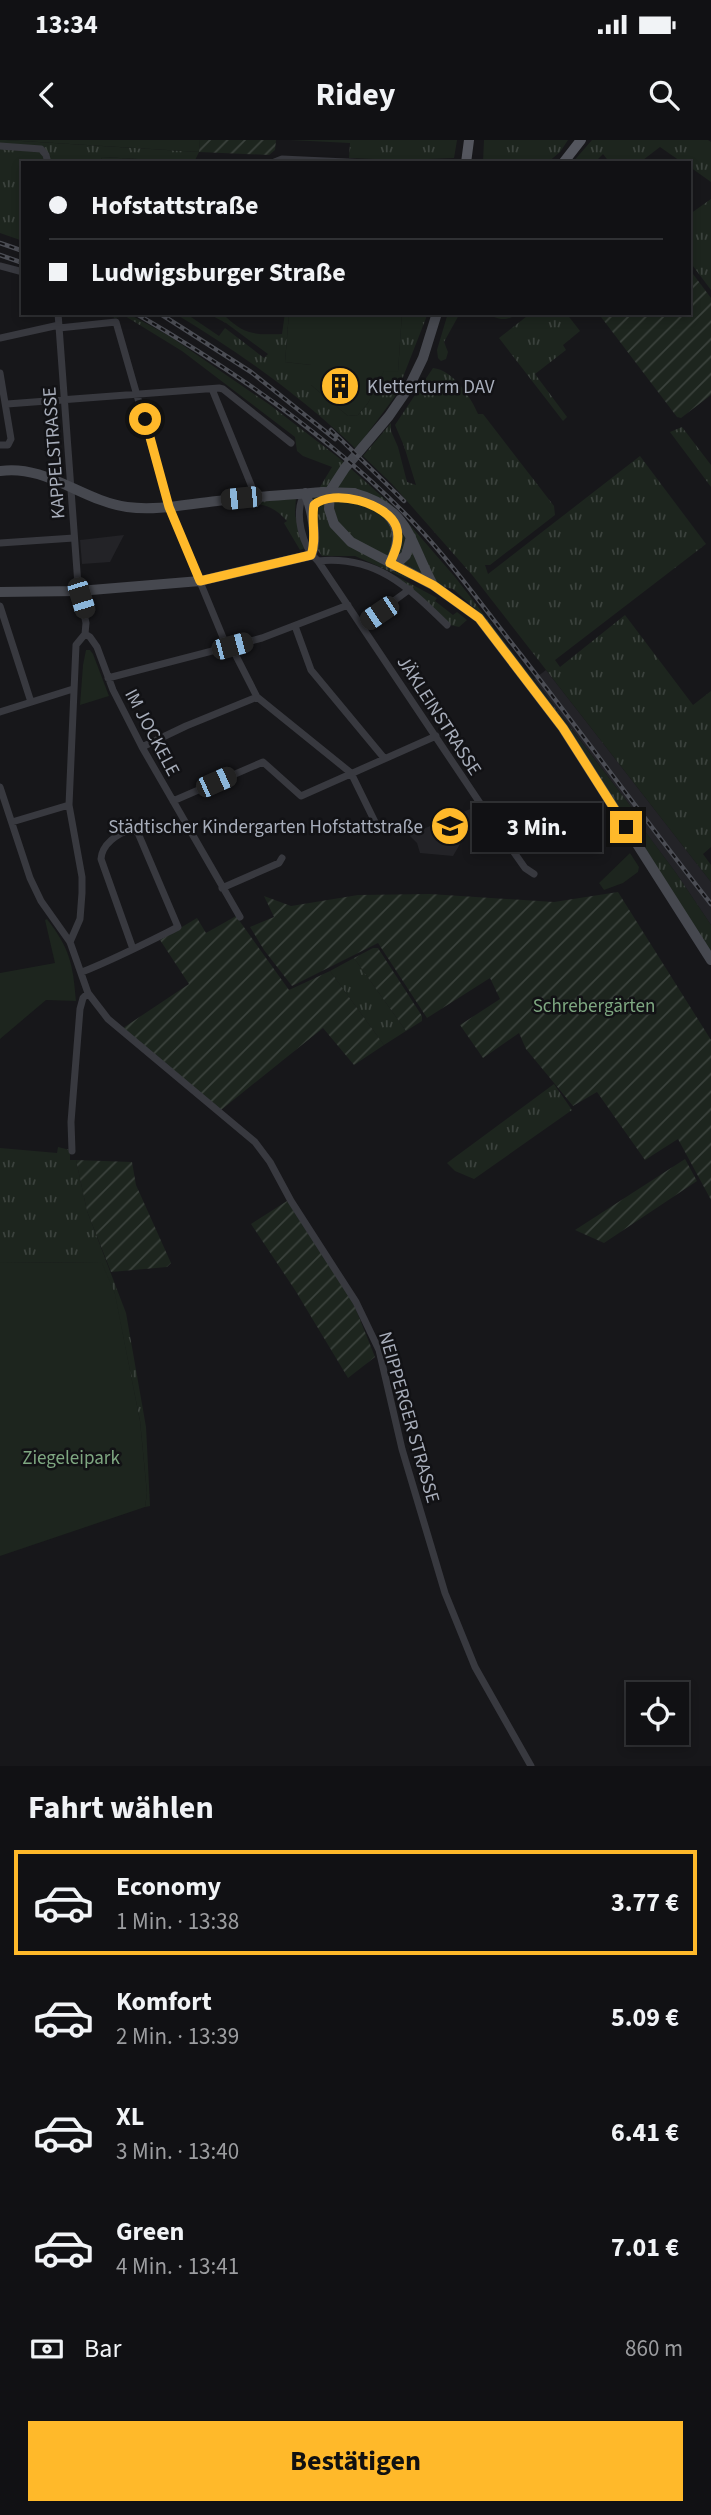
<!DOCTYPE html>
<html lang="de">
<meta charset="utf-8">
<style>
body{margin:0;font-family:"Source Sans 3",sans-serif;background:#1e1f22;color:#f1f3f6;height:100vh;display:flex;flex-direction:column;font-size:26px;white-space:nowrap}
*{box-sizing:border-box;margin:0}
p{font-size:23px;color:#9c9da0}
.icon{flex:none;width:38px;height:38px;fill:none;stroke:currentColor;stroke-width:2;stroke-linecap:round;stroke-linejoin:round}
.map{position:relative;height:1626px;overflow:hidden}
.details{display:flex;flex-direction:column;background:#111114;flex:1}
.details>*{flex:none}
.top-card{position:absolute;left:21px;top:21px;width:670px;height:154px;border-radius:0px;box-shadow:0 4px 10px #0003,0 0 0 2px #303134;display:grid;align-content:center;height:154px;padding:0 28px;background:#111114}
.tools{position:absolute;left:626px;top:1542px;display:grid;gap:14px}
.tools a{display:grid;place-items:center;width:63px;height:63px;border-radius:0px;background:#111114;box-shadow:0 4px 10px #0003,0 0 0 2px #303134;font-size:35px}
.end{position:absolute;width:32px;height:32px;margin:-16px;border:9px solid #ffb92a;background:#111;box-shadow:0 0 0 4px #111}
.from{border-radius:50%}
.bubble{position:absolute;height:49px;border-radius:0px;background:#111114;box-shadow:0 4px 10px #0003,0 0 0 2px #303134;font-size:23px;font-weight:700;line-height:49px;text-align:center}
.car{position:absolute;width:21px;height:42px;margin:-21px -10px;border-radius:9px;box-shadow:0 0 5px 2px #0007;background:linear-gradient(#222 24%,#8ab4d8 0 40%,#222 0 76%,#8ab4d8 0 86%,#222 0)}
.top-card b{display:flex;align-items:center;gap:24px;height:66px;font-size:26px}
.top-card b+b{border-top:2px solid #303134}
.top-card i{width:18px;height:18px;background:#f1f3f6}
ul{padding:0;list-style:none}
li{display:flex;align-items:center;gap:21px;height:105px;margin:0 14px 10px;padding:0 14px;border:4px solid transparent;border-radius:0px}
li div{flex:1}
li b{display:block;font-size:26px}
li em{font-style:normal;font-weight:700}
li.current{border-color:#ffb92a}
li>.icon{width:63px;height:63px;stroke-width:1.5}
h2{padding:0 28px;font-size:32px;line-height:84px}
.pay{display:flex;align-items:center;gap:18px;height:77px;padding:0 28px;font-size:26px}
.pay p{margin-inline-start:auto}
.action{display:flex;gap:14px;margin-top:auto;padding:14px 28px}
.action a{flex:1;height:80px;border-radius:0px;background:#ffb92a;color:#111;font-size:28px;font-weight:700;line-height:80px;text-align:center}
.status{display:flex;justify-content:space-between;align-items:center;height:49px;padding:0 35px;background:#111114;direction:ltr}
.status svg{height:19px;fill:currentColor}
header{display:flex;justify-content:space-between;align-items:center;height:91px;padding:0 28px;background:#111114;font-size:32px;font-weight:700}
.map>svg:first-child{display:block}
.built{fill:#232327}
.grass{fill:url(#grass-tufts)}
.park{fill:#1d251e}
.garden{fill:url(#garden-furrows)}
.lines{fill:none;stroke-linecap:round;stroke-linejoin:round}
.street{stroke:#38393f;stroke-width:7}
.secondary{stroke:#46484f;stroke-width:10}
.primary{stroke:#54565e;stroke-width:10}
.rail-casing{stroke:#4b4d54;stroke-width:4.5}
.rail{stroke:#121215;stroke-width:2;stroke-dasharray:5;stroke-linecap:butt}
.secondary-bridge{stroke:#46484f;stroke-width:10}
.route{stroke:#ffb92a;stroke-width:9}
.labels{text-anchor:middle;stroke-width:5;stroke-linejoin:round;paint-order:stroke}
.poi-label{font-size:19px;fill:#a8aebb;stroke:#121215;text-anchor:start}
.street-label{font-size:19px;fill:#a8aebb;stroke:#121215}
.park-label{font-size:19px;fill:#7ea781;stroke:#121215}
</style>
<div class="status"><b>13:34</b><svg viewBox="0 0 49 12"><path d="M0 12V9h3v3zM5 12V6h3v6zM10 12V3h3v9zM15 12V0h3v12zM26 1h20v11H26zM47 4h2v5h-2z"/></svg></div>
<header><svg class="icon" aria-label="back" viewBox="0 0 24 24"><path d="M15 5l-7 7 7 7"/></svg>Ridey<svg class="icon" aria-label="search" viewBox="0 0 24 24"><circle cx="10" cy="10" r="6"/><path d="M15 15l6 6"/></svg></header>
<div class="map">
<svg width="711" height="1626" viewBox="0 0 711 1626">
<defs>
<pattern id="grass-tufts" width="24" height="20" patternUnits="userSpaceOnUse" patternTransform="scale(1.75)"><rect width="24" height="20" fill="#1d251e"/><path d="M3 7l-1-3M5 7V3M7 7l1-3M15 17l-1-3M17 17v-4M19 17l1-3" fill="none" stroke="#3b423d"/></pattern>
<pattern id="garden-furrows" width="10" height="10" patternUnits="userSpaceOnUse" patternTransform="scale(1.75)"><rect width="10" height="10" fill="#1d251e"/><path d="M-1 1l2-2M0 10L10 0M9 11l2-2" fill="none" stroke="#3b423d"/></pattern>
</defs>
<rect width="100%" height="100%" fill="#17171a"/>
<path class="built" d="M124 395 110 422 82 424 80 400Z
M546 530 711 742V785L676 733 629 670 632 668 534 539Z
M475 667 484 680 456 693 460 704 453 716 420 713 417 703 409 695Z"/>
<path class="grass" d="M0 0H6L199 12 194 22 102 17 101 23H23V101L0 93Z
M290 0H457L454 18 400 20 349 18 350 3Z
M484 0H568L560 12 547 23H483Z
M592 0H708L711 2V42L690 27V23H683L660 7 639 23H610L603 14 594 23H572Z
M711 59V150L690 122V74Z
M112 173H127L171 197 270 265 339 318 397 370 455 437 632 668 630 671 676 733 711 785V812L580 606 484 477 453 449 405 438 355 416H322L316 408 311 362 332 327 303 316 297 311 295 297 182 211 125 176 114 178Z
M174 173H185L219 196 225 188 264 218 268 214 226 183 207 173H226V177C245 195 256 195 282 194L285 173H289L285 222 311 225V245L348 276 358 275 368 263 384 230 398 231 402 173H428L396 255 356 309C301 256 239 212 174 173Z
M448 173H460L444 202 448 212 446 219 441 221 438 218 437 210Z
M465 173H519C501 185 499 176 481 174 474 173 471 176 465 173Z
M531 173H566L580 191 563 205 566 210 535 234 567 277 563 281 499 198Z
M433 228C453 230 471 257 478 274H483L554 366 555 375 490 425H485L488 434 640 316 706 404 555 520 560 527 625 475 693 565 711 551V707L703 714 711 725V742L473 436 392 344 363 316 391 283V291L398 307 407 342 416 345 404 306 395 285Z
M682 287 711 325V347L670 292Z
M296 356 295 375 307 407 300 410 284 383 287 381C271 363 258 363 236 364L235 361 261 358 269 361 275 358Z
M385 430 437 458 435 461 453 475 457 472 467 480 459 487 450 485Z
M354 818 406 891 384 905 330 831Z
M554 944 572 970 474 1039 455 1031 447 1023Z
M58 1007 70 1010V1020H76L87 1071 126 1173 146 1287 150 1366 145 1367 147 1353 140 1281 114 1151 0 1252 102 1123 0 1122V1008L57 1013Z"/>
<path class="park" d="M6 0H200L199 12Z
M102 17 205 23H101Z
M289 173H402L398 232 384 231 368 263 358 275 348 276 311 245V225L285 222Z
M86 510H90L93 514 109 556 80 565 83 525Z
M630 713 639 727 638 732 623 743 604 750 599 743Z
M47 779C70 809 73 824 76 861L46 860 0 899V833L55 823 45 780Z
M0 1122 102 1123 115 1154 140 1281 147 1353 145 1367 0 1416Z"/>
<path class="garden" d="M200 0H276L275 10 269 15 199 12Z
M690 130 711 158V255L681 278 677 277 598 173H690Z
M618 752 711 900V1060L678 999 645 1020 597 952 573 966 526 909 519 893 483 918 460 885 500 859 490 838 427 878 378 803 292 846 264 810 250 787 274 777 264 756 291 766 358 755 430 754 554 762Z
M236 776 289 850 330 831 384 905 354 925 323 888 221 970 123 888 189 844 160 800 197 778 206 793Z
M373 808H378L422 876V881L406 891 354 818Z
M685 1019 697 1041 604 1103 575 1090Z
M76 1020 132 1022 136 1045 171 1123 167 1127 111 1132 87 1071Z
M287 1061 353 1162 375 1217 348 1238 295 1150 251 1084Z"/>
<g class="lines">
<path class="street" d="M0 6 41 9 46 15 48 23
M272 23 282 19 368 23
M0 126 23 132
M58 173 78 445 86 483 85 494 76 505 69 665 82 737V753L80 779 70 802
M59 188 116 182 169 367 227 507
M0 198 59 185
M0 233 11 299 8 305H0
M212 249 256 357
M7 264 219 248 223 249 291 303
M305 353C293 372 302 407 318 421L494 684 525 728 534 734
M0 403 74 398
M318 421C376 415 408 447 447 485
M0 466 31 562
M361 485 410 449
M295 486 311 530 384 618
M85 494 90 497 97 507 113 550 142 607 240 777
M231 506 257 557 351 633 377 686 383 690 388 691
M108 538 262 498 348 465
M0 572 73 549
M142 607 186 586 257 557
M0 647 30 738 41 761 70 802 88 853 108 879 255 1002 270 1022 291 1061 356 1162 379 1210 402 1309 445 1453 475 1527 531 1626
M173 661 263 622 301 656 436 596
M12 682 69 665
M222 748 279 723 282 718
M82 832C115 819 146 803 178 787L138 693 131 689C117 694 102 704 101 719L133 809
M72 1011 71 982 80 869 83 858 88 853"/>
<path class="secondary" d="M437 173 423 218 409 247 389 276 345 328 330 351 329 369 334 384 351 402 433 445 479 478 563 588 711 820
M0 331C46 324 83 361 127 367 157 371 187 364 217 361 252 357 288 355 323 352
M354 353C410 368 409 401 433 445
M387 374C402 389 398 406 390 423
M394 426 406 415 411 397
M0 452 79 451 200 441 307 416 311 415C318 400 312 368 305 353"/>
<path class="primary" d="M466 23 469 0
M563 23 581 0"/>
<defs>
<path id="rail" d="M0 103 23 111
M0 115 23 123
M135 173C235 231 334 299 414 383 453 424 486 471 521 515 585 598 647 682 711 764
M159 173 251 232 335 299
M331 290 404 361"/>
</defs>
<use href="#rail" class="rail-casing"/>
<use href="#rail" class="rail"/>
<path class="secondary-bridge" d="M323 352 354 353"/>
</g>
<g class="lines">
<path class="route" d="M145 279 169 367 200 441 311 415C317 400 311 381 314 365 333 348 387 363 396 386 401 399 395 412 390 423L433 445 479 478 563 588 626 687"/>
</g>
<defs>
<symbol id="building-disc" viewBox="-11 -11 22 22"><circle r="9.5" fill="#ffb92a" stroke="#121215"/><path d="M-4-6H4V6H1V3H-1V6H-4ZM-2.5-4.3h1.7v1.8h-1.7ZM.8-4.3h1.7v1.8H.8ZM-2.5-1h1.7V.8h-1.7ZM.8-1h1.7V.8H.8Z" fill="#111"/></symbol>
<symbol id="school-disc" viewBox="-11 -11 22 22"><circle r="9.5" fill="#ffb92a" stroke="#121215"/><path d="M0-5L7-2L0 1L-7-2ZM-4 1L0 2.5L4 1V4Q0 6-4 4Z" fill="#111"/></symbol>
</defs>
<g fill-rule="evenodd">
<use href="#building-disc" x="318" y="224" width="44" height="44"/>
<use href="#school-disc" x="428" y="664" width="44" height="44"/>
</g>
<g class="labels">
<g class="poi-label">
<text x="367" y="253">Kletterturm DAV</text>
<text x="423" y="693" text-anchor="end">Städtischer Kindergarten Hofstattstraße</text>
</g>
<g class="street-label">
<text transform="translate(53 313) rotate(-94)" y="7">KAPPELSTRASSE</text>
<text transform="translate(440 575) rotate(57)" y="7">JÄKLEINSTRASSE</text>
<text transform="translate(153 592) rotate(62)" y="7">IM JOCKELE</text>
<text transform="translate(410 1277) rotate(74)" y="7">NEIPPERGER STRASSE</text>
</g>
<g class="park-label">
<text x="594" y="872">Schrebergärten</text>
<text x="71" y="1324">Ziegeleipark</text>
</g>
</g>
</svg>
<div class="tools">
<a><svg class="icon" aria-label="locate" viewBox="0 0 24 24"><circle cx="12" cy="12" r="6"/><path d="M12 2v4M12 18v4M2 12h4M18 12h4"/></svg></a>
</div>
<i class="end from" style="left:145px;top:279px"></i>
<i class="end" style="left:626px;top:687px"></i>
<div class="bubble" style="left:472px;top:663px;width:130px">3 Min.</div>
<i class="car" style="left:241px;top:358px;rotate:264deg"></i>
<i class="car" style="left:81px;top:458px;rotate:163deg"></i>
<i class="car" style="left:379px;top:473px;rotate:236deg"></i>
<i class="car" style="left:232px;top:506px;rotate:75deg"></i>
<i class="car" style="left:216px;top:642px;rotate:66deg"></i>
<div class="top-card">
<b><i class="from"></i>Hofstattstraße</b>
<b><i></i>Ludwigsburger Straße</b>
</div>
</div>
<section class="details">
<h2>Fahrt wählen</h2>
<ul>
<li class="current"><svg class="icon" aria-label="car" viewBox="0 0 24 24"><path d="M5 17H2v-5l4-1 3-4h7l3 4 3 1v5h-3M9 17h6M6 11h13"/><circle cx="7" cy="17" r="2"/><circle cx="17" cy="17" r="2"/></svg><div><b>Economy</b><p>1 Min. · 13:38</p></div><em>3.77 €</em></li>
<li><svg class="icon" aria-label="car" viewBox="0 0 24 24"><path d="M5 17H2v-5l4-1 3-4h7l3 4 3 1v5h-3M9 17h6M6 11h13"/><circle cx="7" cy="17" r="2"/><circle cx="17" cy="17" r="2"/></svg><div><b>Komfort</b><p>2 Min. · 13:39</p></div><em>5.09 €</em></li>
<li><svg class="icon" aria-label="car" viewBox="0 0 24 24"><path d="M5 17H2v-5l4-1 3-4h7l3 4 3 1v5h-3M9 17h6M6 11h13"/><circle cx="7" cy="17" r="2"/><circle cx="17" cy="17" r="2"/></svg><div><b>XL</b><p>3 Min. · 13:40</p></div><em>6.41 €</em></li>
<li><svg class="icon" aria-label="car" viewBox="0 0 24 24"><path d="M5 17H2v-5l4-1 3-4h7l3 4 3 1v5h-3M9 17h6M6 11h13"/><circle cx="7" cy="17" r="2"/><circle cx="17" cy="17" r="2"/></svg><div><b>Green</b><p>4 Min. · 13:41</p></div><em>7.01 €</em></li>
</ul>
<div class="pay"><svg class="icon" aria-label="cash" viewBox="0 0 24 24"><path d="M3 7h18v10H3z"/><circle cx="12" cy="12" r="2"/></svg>Bar<p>860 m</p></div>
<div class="action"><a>Bestätigen</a></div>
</section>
